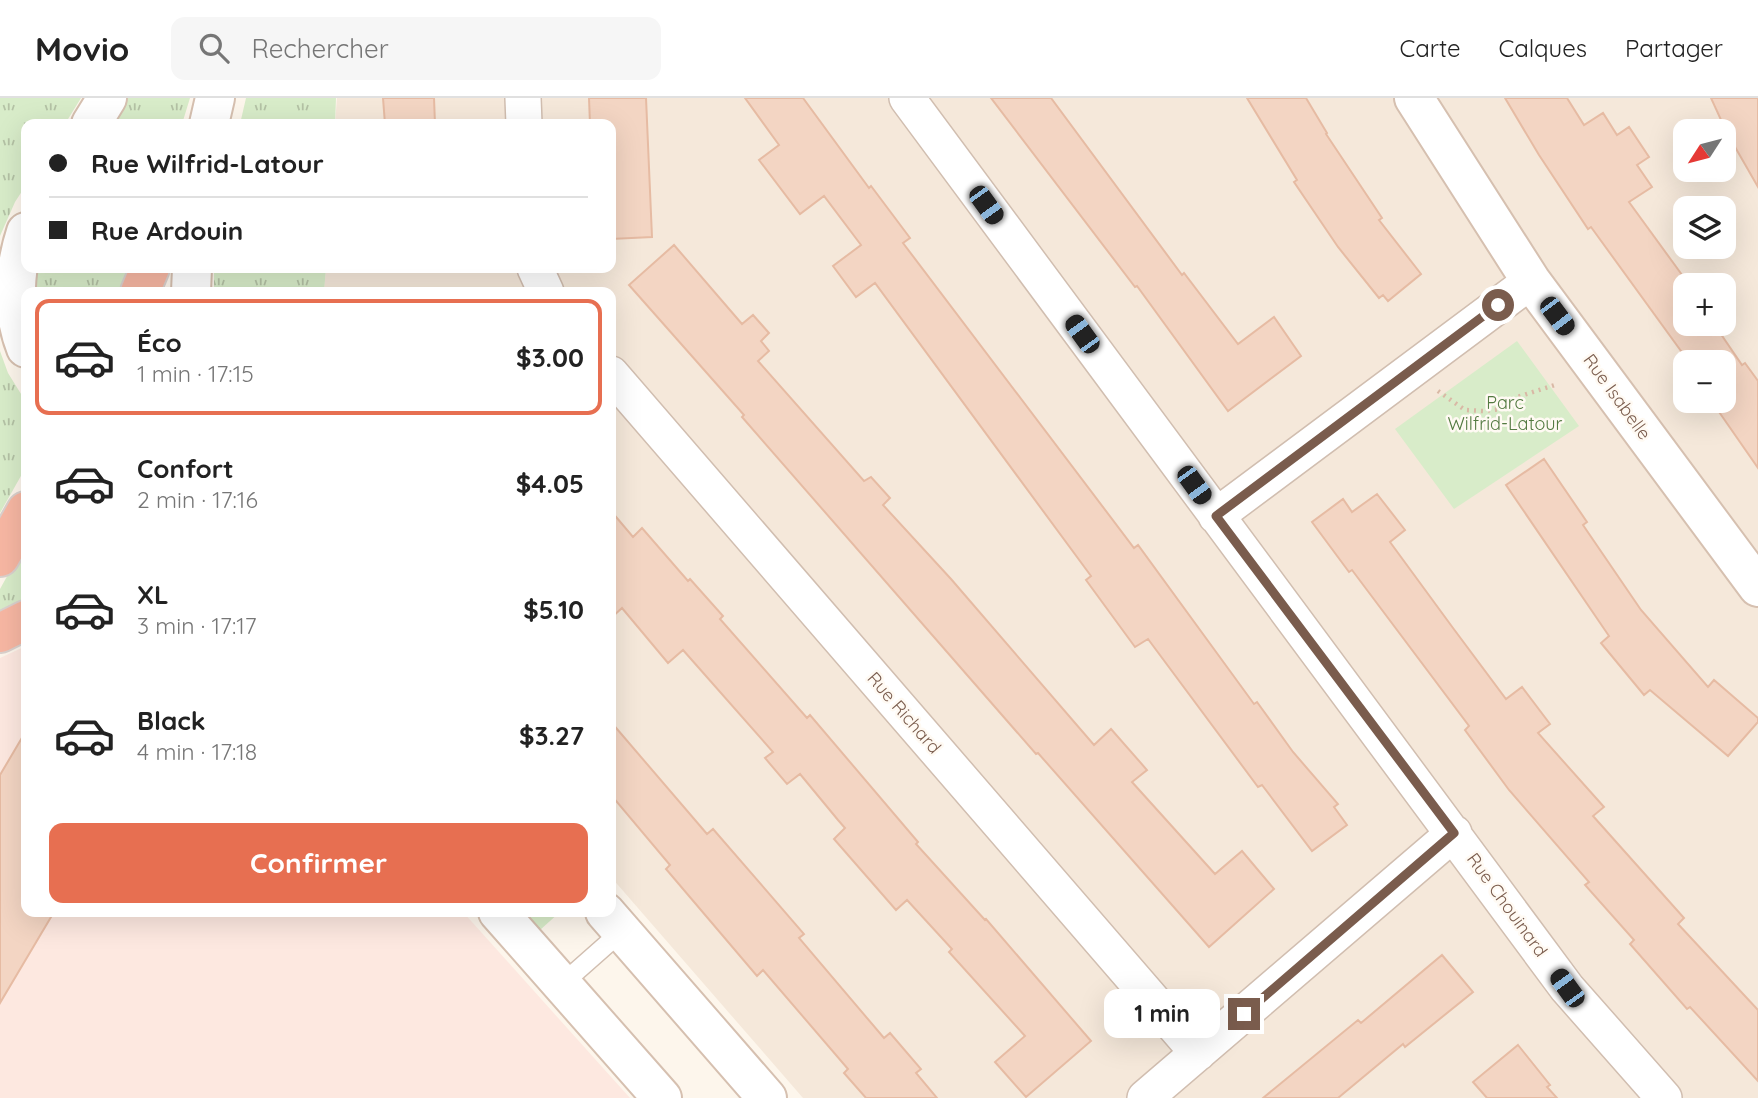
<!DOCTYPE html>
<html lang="fr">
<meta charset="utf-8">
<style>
body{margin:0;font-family:Quicksand,sans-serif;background:#f6f6f6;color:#222;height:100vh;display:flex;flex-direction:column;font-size:26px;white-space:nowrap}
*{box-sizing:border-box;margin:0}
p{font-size:23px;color:#767676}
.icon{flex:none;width:38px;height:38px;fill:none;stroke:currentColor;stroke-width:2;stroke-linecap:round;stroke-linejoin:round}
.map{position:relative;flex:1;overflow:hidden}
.sheet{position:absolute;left:21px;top:189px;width:595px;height:630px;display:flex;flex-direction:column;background:#fff;border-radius:14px;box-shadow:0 7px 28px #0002}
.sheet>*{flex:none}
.banner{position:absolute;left:21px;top:21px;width:595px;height:154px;border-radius:14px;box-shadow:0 7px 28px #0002;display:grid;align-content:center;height:154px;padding:0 28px;background:#fff}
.needle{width:46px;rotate:234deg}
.controls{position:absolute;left:1673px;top:21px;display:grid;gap:14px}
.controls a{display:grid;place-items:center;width:63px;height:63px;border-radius:14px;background:#fff;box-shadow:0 7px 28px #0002;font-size:35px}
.end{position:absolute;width:32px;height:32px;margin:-16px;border:9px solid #7a5c4d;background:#fff;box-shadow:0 0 0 4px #fff}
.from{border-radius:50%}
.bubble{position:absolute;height:49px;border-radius:14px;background:#fff;box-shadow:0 7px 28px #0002;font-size:23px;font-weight:700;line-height:49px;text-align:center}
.car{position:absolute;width:21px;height:42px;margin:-21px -10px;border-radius:9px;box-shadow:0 0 5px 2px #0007;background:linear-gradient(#222 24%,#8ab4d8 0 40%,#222 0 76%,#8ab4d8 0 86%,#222 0)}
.banner b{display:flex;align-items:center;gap:24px;height:66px;font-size:26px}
.banner b+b{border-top:2px solid #e0e0e0}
.banner i{width:18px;height:18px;background:#222}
ul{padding:12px 0 0;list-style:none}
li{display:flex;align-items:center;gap:21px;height:116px;margin:0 14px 10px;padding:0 14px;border:4px solid transparent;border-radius:14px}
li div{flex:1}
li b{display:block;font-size:26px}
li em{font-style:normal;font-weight:700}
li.on{border-color:#e76f51}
li>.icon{width:63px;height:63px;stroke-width:1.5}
.action{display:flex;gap:14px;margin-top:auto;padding:14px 28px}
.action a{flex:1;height:80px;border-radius:14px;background:#e76f51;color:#fff;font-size:28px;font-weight:700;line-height:80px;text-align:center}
header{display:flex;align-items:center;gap:42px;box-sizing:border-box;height:98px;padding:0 35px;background:#fff;border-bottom:2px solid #e0e0e0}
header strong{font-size:33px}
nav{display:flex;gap:38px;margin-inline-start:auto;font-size:24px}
.search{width:490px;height:63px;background:#f6f6f6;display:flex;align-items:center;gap:18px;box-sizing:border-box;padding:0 24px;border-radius:14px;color:#767676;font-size:26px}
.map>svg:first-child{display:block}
.residential{fill:#f5e8da;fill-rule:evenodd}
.commercial{fill:#fde8e0}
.grass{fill:url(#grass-tufts)}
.park{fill:#d8ecc9}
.building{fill:#f3d5c3;stroke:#e6bba3;stroke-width:2}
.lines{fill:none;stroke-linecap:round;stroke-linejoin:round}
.lane-casing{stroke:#d1beb0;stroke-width:21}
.street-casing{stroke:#d1beb0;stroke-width:38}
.secondary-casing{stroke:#d6c0b0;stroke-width:42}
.highway-casing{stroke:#dad1cd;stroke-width:42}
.path{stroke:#d9b8a5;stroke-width:4.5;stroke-dasharray:2 5;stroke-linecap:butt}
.lane{stroke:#fff;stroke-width:18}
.street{stroke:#fff;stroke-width:35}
.secondary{stroke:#fff;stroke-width:38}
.highway{stroke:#f7b7a3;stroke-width:38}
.route{stroke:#7a5c4d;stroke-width:9}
.labels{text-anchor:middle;stroke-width:5;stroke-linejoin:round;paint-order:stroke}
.street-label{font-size:18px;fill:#7a5c4d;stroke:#fffaf3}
.park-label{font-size:18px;fill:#537a41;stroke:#fffaf3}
</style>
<header>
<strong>Movio</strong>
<div class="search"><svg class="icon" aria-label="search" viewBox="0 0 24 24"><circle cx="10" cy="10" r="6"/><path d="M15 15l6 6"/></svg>Rechercher</div>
<nav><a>Carte</a><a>Calques</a><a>Partager</a></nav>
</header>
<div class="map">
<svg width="1758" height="1000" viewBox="0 0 1758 1000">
<defs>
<pattern id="grass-tufts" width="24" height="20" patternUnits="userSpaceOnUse" patternTransform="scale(1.75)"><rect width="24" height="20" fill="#d8ecc9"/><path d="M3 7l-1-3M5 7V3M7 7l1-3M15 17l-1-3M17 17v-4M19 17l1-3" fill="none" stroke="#b4c2a5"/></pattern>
</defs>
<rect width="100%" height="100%" fill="#fdf6ec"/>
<path class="residential" d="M337 0H1758V1000H803L611 779V194H324L326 170H611V26H335ZM1685 33H1724V72H1685ZM1685 110H1724V149H1685ZM1685 187H1724V226H1685ZM1685 264H1724V303H1685Z"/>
<path class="commercial" d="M26 548V814H463L630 1000H0V560Z"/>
<path class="grass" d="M0 0H81L65 26H26V87L15 104 0 138Z
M123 0H190L182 26H108Z
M246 0H336L335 26H240Z
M32 170H132L121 194H31Z
M214 170H326L324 194H214Z
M0 253 8 275 26 304V369L0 415Z
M26 444V509L0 516V491Z
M525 814H560L540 832Z"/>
<path class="park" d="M1517 243 1579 328 1454 411 1395 331Z"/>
<path class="building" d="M383 0H434L435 26H385Z
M589 0H646L652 139 611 141V26H590Z
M745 0H803L869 90 871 88 910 140 903 145 1134 450 1138 447 1254 606 1257 604 1293 654 1338 706 1334 709 1347 727 1312 753 1262 687 1258 689 1148 541 1135 549 1086 482 1091 478 875 185 856 199 833 168 861 147 824 98 800 116 759 62 779 47Z
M991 0H1051L1182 177 1184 175 1238 246 1274 219 1301 258 1228 313 1137 188 1135 189Z
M1247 0H1306L1327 35 1326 36 1382 120 1379 122 1421 176 1388 203 1383 197 1379 200 1338 149 1294 84 1297 82Z
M1505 0H1567L1584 27 1603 15 1617 37 1629 29 1649 59 1637 67 1652 89 1629 104 1685 181V226H1714L1742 267 1745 265 1758 283V370L1717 311 1721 308 1718 303H1724V264H1689L1591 129 1588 131 1539 57Z
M1711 0H1758V89L1727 35Z
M674 147 742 226 753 217 769 235 761 243 769 253 758 263 864 383 871 379 890 400 883 407 951 481 1094 647 1111 631 1147 672 1132 684 1215 776 1242 753 1274 791 1209 849 1038 655 1036 656 742 319 744 317 629 187Z
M1544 361 1587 424 1583 427 1641 512 1708 589 1714 582 1758 620V624L1728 658 1650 592 1644 597 1601 545 1609 538 1506 387Z
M1377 396 1405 432 1390 444 1453 530 1506 601 1522 589 1550 626 1538 635 1604 709 1593 718 1684 820 1678 826 1758 912V983L1690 909 1687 911 1630 846 1634 842 1585 787 1589 784 1509 692 1465 632 1469 628 1352 472 1349 474 1312 424 1343 401 1352 414Z
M611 413 633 439 642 430 688 483 690 481 723 518 720 521 807 620 810 617 918 744 916 746 985 822 986 821 1091 943 1026 999 995 964 1025 938 949 854 952 851 907 802 896 812 834 741 845 730 838 722 800 676 787 686 765 660 773 654 683 552 668 565 622 510 611 520Z
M611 624 707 736 713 731 804 836 799 840 884 940 890 935 921 971 916 975 937 1000H866L844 975 848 971 763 872 757 878 666 771 670 767 611 697Z
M26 633V814H54L0 905V677Z
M1442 857 1473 894 1405 949 1403 946 1338 1000H1263L1358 922 1361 925Z
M1518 947 1550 987 1547 989 1557 1000H1487L1473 984Z"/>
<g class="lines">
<defs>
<path id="lane" d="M562 886 622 833"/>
<path id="street" d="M523 0 524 26
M907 0 1567 890 1664 1000
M535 170 546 194
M611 276 1198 955
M1216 418 1531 183
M1145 1000 1454 735"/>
<path id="secondary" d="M1414 0 1531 183 1758 489
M91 26 107 0
M209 26 215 0
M26 134C14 171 11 213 26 250
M191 194 192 170
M498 814 662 1000
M605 814 767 1000"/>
<path id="highway" d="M140 194 150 170
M0 459 26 413
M0 535 26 522"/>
</defs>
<use href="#lane" class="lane-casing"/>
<use href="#street" class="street-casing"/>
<use href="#secondary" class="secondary-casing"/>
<use href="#highway" class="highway-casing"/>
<path class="path" d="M1438 293 1465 312 1483 313 1501 311 1514 300 1555 287"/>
<use href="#lane" class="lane"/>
<use href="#street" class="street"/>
<use href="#secondary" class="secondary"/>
<use href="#highway" class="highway"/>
</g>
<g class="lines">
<path class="route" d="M1244 916 1454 735 1216 418 1498 207"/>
</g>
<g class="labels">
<g class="street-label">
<text transform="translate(1617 299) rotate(54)" y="6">Rue Isabelle</text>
<text transform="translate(904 615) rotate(49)" y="6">Rue Richard</text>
<text transform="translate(1507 807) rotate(54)" y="6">Rue Chouinard</text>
</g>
<g class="park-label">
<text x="1505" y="311">Parc<tspan x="1505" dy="21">Wilfrid-Latour</tspan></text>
</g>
</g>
</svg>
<div class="controls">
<a><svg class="needle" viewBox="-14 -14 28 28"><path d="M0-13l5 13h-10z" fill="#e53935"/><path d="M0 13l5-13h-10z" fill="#767676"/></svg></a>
<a><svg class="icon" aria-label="layers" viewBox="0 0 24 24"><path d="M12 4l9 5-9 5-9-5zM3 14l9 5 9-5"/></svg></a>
<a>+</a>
<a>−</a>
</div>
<i class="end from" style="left:1498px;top:207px"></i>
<i class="end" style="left:1244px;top:916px"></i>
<div class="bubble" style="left:1104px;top:891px;width:116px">1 min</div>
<i class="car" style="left:986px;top:107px;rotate:144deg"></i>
<i class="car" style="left:1557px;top:218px;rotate:143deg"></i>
<i class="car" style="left:1082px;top:236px;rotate:324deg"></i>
<i class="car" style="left:1194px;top:387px;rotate:144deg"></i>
<i class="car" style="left:1567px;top:890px;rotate:324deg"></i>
<div class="banner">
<b><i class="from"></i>Rue Wilfrid-Latour</b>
<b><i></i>Rue Ardouin</b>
</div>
<section class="sheet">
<ul>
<li class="on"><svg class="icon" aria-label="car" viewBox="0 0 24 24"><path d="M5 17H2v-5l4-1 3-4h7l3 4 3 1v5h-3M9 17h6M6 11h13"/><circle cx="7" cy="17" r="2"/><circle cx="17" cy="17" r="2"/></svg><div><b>Éco</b><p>1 min · 17:15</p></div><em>$3.00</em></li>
<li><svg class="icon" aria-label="car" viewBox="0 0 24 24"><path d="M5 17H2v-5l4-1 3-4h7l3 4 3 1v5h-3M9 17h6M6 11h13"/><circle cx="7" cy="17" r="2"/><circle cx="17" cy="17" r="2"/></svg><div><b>Confort</b><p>2 min · 17:16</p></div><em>$4.05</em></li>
<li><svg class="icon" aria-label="car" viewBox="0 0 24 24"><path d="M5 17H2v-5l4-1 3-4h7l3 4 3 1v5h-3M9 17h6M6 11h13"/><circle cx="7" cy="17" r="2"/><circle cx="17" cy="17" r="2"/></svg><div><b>XL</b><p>3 min · 17:17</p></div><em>$5.10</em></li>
<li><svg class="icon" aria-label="car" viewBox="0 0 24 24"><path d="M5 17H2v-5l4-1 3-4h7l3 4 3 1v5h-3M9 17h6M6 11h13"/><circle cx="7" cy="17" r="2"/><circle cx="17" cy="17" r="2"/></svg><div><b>Black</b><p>4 min · 17:18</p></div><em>$3.27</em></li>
</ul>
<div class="action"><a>Confirmer</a></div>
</section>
</div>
